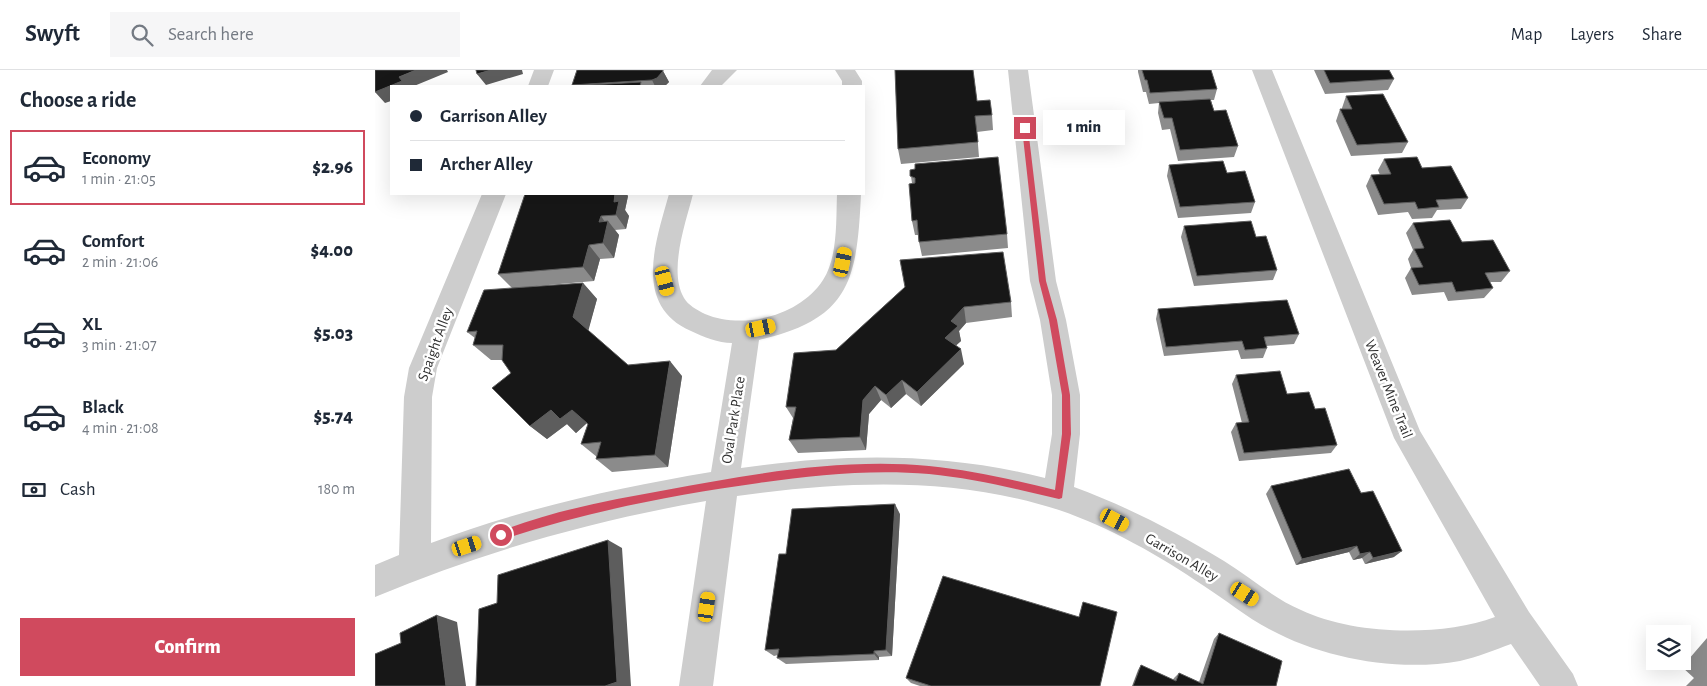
<!DOCTYPE html>
<meta charset="utf-8">
<style>
body{margin:0;font-family:"Alegreya Sans",sans-serif;background:#f6f6f7;color:#1f2937;height:100vh;display:flex;flex-direction:column;font-size:19px;white-space:nowrap}
*{box-sizing:border-box;margin:0}
p{font-size:16px;color:#747a83}
.icon{flex:none;width:28px;height:28px;fill:none;stroke:currentColor;stroke-width:2;stroke-linecap:round;stroke-linejoin:round}
.map{position:relative;flex:1;overflow:hidden}
.panel{display:flex;flex-direction:column;background:#fff;width:375px}
.panel>*{flex:none}
.hud{position:absolute;left:15px;top:15px;width:475px;height:110px;border-radius:0px;box-shadow:0 5px 20px #0002;display:grid;align-content:center;height:110px;padding:0 20px;background:#fff}
.controls{position:absolute;left:1271px;top:555px;display:grid;gap:10px}
.controls a{display:grid;place-items:center;width:45px;height:45px;border-radius:0px;background:#fff;box-shadow:0 5px 20px #0002;font-size:25px}
.end{position:absolute;width:22px;height:22px;margin:-11px;border:6px solid #d04a5e;background:#fff;box-shadow:0 0 0 2px #fff}
.from{border-radius:50%}
.bubble{position:absolute;height:35px;border-radius:0px;background:#fff;box-shadow:0 5px 20px #0002;font-size:16px;font-weight:800;line-height:35px;text-align:center}
.car{position:absolute;width:15px;height:30px;margin:-15px -8px;border-radius:6px;box-shadow:0 0 4px 1px #0007;background:linear-gradient(#f5c518 24%,#345 0 40%,#f5c518 0 76%,#345 0 86%,#f5c518 0)}
.hud b{display:flex;align-items:center;gap:18px;height:48px;font-size:19px}
.hud b+b{border-top:1px solid #e0e1e3}
.hud i{width:12px;height:12px;background:#1f2937}
ul{padding:0;list-style:none}
li{display:flex;align-items:center;gap:15px;height:75px;margin:0 10px 8px;padding:0 10px;border:2px solid transparent;border-radius:0px}
li div{flex:1}
li b{display:block;font-size:19px}
li em{font-style:normal;font-weight:800}
li.on{border-color:#d04a5e}
li>.icon{width:45px;height:45px;stroke-width:1.5}
h2{padding:0 20px;font-size:22px;line-height:60px}
.pay{display:flex;align-items:center;gap:12px;height:55px;padding:0 20px;font-size:19px}
.pay p{margin-inline-start:auto}
.cta{display:flex;gap:10px;margin-top:auto;padding:10px 20px}
.cta a{flex:1;height:58px;border-radius:0px;background:#d04a5e;color:#fff;font-size:20px;font-weight:800;line-height:58px;text-align:center}
header{display:flex;align-items:center;gap:30px;box-sizing:border-box;height:70px;padding:0 25px;background:#fff;border-bottom:1px solid #e0e1e3}
header strong{font-size:24px}
nav{display:flex;gap:28px;margin-inline-start:auto;font-size:18px}
.search{width:350px;height:45px;background:#f6f6f7;display:flex;align-items:center;gap:12px;box-sizing:border-box;padding:0 18px;border-radius:0px;color:#747a83;font-size:19px}
main{display:flex;flex:1;min-height:0}
.map>svg:first-child{display:block}
.lines{fill:none;stroke-linecap:round;stroke-linejoin:round}
.street{fill:#cdcdcd;fill-rule:evenodd}
.wall{fill:#8b8b8b}
.shaded-wall{fill:#5d5d5d}
.building{fill:#171717;stroke:#5d5d5d}
.route{fill:#d04a5e}
.labels{text-anchor:middle;stroke-width:5;stroke-linejoin:round;paint-order:stroke}
.street-label{font-size:15px;fill:#303030;stroke:#fff}
</style>
<header>
<strong>Swyft</strong>
<div class="search"><svg class="icon" aria-label="search" viewBox="0 0 24 24"><circle cx="10" cy="10" r="6"/><path d="M15 15l6 6"/></svg>Search here</div>
<nav><a>Map</a><a>Layers</a><a>Share</a></nav>
</header>
<main>
<section class="panel">
<h2>Choose a ride</h2>
<ul>
<li class="on"><svg class="icon" aria-label="car" viewBox="0 0 24 24"><path d="M5 17H2v-5l4-1 3-4h7l3 4 3 1v5h-3M9 17h6M6 11h13"/><circle cx="7" cy="17" r="2"/><circle cx="17" cy="17" r="2"/></svg><div><b>Economy</b><p>1 min · 21:05</p></div><em>$2.96</em></li>
<li><svg class="icon" aria-label="car" viewBox="0 0 24 24"><path d="M5 17H2v-5l4-1 3-4h7l3 4 3 1v5h-3M9 17h6M6 11h13"/><circle cx="7" cy="17" r="2"/><circle cx="17" cy="17" r="2"/></svg><div><b>Comfort</b><p>2 min · 21:06</p></div><em>$4.00</em></li>
<li><svg class="icon" aria-label="car" viewBox="0 0 24 24"><path d="M5 17H2v-5l4-1 3-4h7l3 4 3 1v5h-3M9 17h6M6 11h13"/><circle cx="7" cy="17" r="2"/><circle cx="17" cy="17" r="2"/></svg><div><b>XL</b><p>3 min · 21:07</p></div><em>$5.03</em></li>
<li><svg class="icon" aria-label="car" viewBox="0 0 24 24"><path d="M5 17H2v-5l4-1 3-4h7l3 4 3 1v5h-3M9 17h6M6 11h13"/><circle cx="7" cy="17" r="2"/><circle cx="17" cy="17" r="2"/></svg><div><b>Black</b><p>4 min · 21:08</p></div><em>$5.74</em></li>
</ul>
<div class="pay"><svg class="icon" aria-label="cash" viewBox="0 0 24 24"><path d="M3 7h18v10H3z"/><circle cx="12" cy="12" r="2"/></svg>Cash<p>180 m</p></div>
<div class="cta"><a>Confirm</a></div>
</section>
<div class="map">
<svg width="1332" height="616" viewBox="0 0 1332 616">
<rect width="100%" height="100%" fill="#fff"/>
<g class="lines">
<path class="street" d="M159 0H179L173 16H153Z
M337 0H362L346 16H325Z
M460 0H480L487 11V16H467V11Z
M633 0H653L681 211 691 250 705 325V364L699 417C751 436 801 462 849 491 875 507 898 528 926 540 978 565 1066 567 1120 547L1019 368 877 0H897L1045 361 1154 542 1198 604 1203 616H1165L1136 574C1119 580 1103 587 1085 591 1023 602 949 589 894 559 871 547 851 530 829 516 785 486 734 457 684 440 580 406 469 411 362 426L338 616H304L331 431C216 451 108 482 0 527V495L24 485 29 327 34 298 107 124H131L62 298 57 327 56 473C146 439 241 418 336 402L357 273C343 273 329 267 316 261 257 235 281 171 294 124H318C311 152 293 201 309 228 313 235 322 240 330 244 368 260 425 246 448 210 463 187 461 150 462 124H486C482 209 476 249 384 270L366 398C470 383 568 382 670 408L677 364V325L665 250 655 211Z"/>
</g>
<path class="wall" d="M520 0H599H598L602 31 617 45 618 60 602 62 604 87 526 94 523 79Z
M763 0H836L842 19 839 30H836L839 41 863 76 859 87 803 91 795 59 787 60 783 43 784 33 774 34 771 22H768L763 2Z
M939 0H1014L1019 9 1013 20 950 24Z
M288 1 294 12 290 16H198L197 15Z
M971 26 1033 72 1027 83 976 86 961 51 965 39H967V38Z
M1009 89 1047 98 1093 128 1086 139 1062 140 1057 148 1037 149 1033 142 1003 145 991 116 996 105H1005L1003 100Z
M794 95 852 103 880 132 876 143 803 148 792 106Z
M535 100 632 164 633 178 547 186 544 172 543 165H540L537 151V113Z
M253 126 250 140 254 146 251 159 240 160 244 165 239 188 225 189 219 211 139 218 208 213 222 229 213 260 253 295 307 306 293 397 237 402 221 389 222 387 206 374 213 354 212 353 201 363 192 354 172 369 155 356 136 303 127 290H116L98 275 100 268 92 262 137 218 123 204Z
M1038 153 1087 172 1135 201 1126 212H1115L1118 218 1109 228 1073 231 1069 222 1037 225 1030 208 1036 198 1033 189 1038 180 1031 163Z
M809 156 881 167 902 200 898 210 819 216 806 167Z
M530 217 636 232 637 247 591 253 584 261 586 271 581 275 589 294 546 336 531 324 516 338 506 330 494 344 491 380 423 383 414 370 418 348 411 337 461 280Z
M783 239 924 264 919 274 891 276 892 278 888 288 866 289 863 280 789 286 781 249Z
M861 305 912 324 962 375 956 383 864 391 856 362 861 353H867L857 314Z
M896 416 986 423 1019 487 990 494 987 488 978 490 974 482 921 495 891 424Z
M525 444 517 586 504 587V590L411 594 402 588 403 585 399 586 390 580 411 484Z
M844 563 901 616H757L763 600 766 595 798 610 799 608 804 603 824 612 839 569Z
M1332 568V616H1311L1319 608 1307 597Z
M531 608 725 616H545L536 613Z"/>
<path class="shaded-wall" d="M41 0H72L73 2 39 16H16V31L10 33 0 22 24 7Z
M116 0H147L148 4 111 15 102 4Z
M280 0H289L288 1 294 12 290 16H280L277 10Z
M240 124H252L253 126 250 140 254 146 251 159 241 145 239 132Z
M226 146 232 155 233 151 244 165 239 188 228 173 224 152Z
M214 175 225 189 219 211 208 197Z
M208 213 222 229 213 262 198 247Z
M589 237 591 253 584 261 586 271 573 283 570 268 576 251Z
M586 279 589 294 546 336 542 322Z
M295 291 307 306 293 397 280 385Z
M527 310 531 324 516 338 511 325Z
M500 316 506 330 494 344 491 380 485 367 488 330Z
M176 340H197L212 353 201 363 192 354 172 369 155 356Z
M520 434 525 444 517 586 511 580Z
M233 470 247 478 256 616H230Z
M982 476 974 482 921 495 927 489Z
M1027 481 1019 487 990 494 998 488Z
M995 482 987 488 978 490 985 484Z
M62 545 82 552 91 616H71Z
M499 581 504 587V590L499 584Z"/>
<path class="building" d="M0 0H41L24 7 27 11 0 22Z
M101 0H116L102 4Z
M202 0H287L288 1 282 8 277 10 197 15Z
M520 0H598L602 31 615 30 617 45 600 46 603 72 523 79Z
M767 0H836L842 19 775 23 772 10H770Z
M949 0H1014L1019 9 955 13Z
M266 12 265 16H199Z
M1008 24 1033 72 982 75 965 39H977L971 26Z
M835 29 839 41 851 40 863 76 805 80 797 48H789L784 32Z
M623 87 632 164 544 172 542 150 537 151 534 114 540 113V108L535 106V100L540 99V94Z
M1042 87 1047 98 1076 96 1093 128 1061 130 1064 137 1043 139 1040 132 1009 134 996 105 1016 104 1009 89Z
M848 91 852 103 870 101 880 132 805 137 794 95Z
M150 124H240L239 132 244 131 241 145 226 146 224 152 233 151 228 173 214 175 208 197 123 204Z
M1075 150 1087 172 1118 170 1135 201 1110 203 1118 218 1081 222 1077 212 1044 215 1036 198 1048 197 1039 179 1049 178 1038 153Z
M876 151 881 167 891 166 902 200 822 206 809 156Z
M628 182 636 232 589 237 576 251 583 256 570 268 586 279 542 322 527 310 511 325 500 316 488 330 485 367 414 370 421 337H411L419 283 461 280 530 217 525 190Z
M208 213 198 247 253 295 295 291 280 385 221 389 226 372 206 374 213 354 197 340 185 349 176 340 155 356 117 318 136 303 127 290 128 275H98L102 261 92 262 109 220Z
M912 230 924 264 889 267 892 278 870 280 867 271 791 277 783 239Z
M905 301 912 324 934 322 940 339 950 338 962 375 869 383 861 353 874 352 861 305Z
M974 399 986 423 998 421 1027 481 998 488 995 482 985 484 982 476 927 489 896 416Z
M520 434 511 580 499 581V584L402 588 404 579 390 580 404 484H411L417 439Z
M233 470 242 612 230 616H101L104 539 122 533 123 505Z
M568 506 704 547 708 532 742 542 725 616H556L531 608Z
M62 545 71 616H0V584L26 573 25 563Z
M844 563 907 591 901 616H758L766 595 801 611 804 603 828 614Z"/>
<path class="route" d="M650 55 653 58 671 211 682 250 695 325 696 364 687 428 684 429C641 419 597 408 554 404 497 399 440 405 384 413 297 425 210 442 126 470L123 468V462C176 441 235 430 291 420 377 404 466 388 554 396 596 400 639 410 680 420L687 364V325L674 250 664 211 647 58Z"/>
<g class="labels">
<g class="street-label">
<text transform="translate(60 274) rotate(-70)" y="5">Spaight Alley</text>
<text transform="translate(1014 319) rotate(68)" y="5">Weaver Mine Trail</text>
<text transform="translate(358 350) rotate(-81)" y="5">Oval Park Place</text>
<text transform="translate(807 487) rotate(30)" y="5">Garrison Alley</text>
</g>
</g>
</svg>
<div class="controls">
<a><svg class="icon" aria-label="layers" viewBox="0 0 24 24"><path d="M12 4l9 5-9 5-9-5zM3 14l9 5 9-5"/></svg></a>
</div>
<i class="end from" style="left:126px;top:465px"></i>
<i class="end" style="left:650px;top:58px"></i>
<div class="bubble" style="left:668px;top:40px;width:82px">1 min</div>
<i class="car" style="left:468px;top:192px;rotate:12deg"></i>
<i class="car" style="left:290px;top:211px;rotate:165deg"></i>
<i class="car" style="left:386px;top:258px;rotate:78deg"></i>
<i class="car" style="left:740px;top:450px;rotate:117deg"></i>
<i class="car" style="left:92px;top:476px;rotate:72deg"></i>
<i class="car" style="left:870px;top:524px;rotate:123deg"></i>
<i class="car" style="left:332px;top:537px;rotate:8deg"></i>
<div class="hud">
<b><i class="from"></i>Garrison Alley</b>
<b><i></i>Archer Alley</b>
</div>
</div>
</main>
